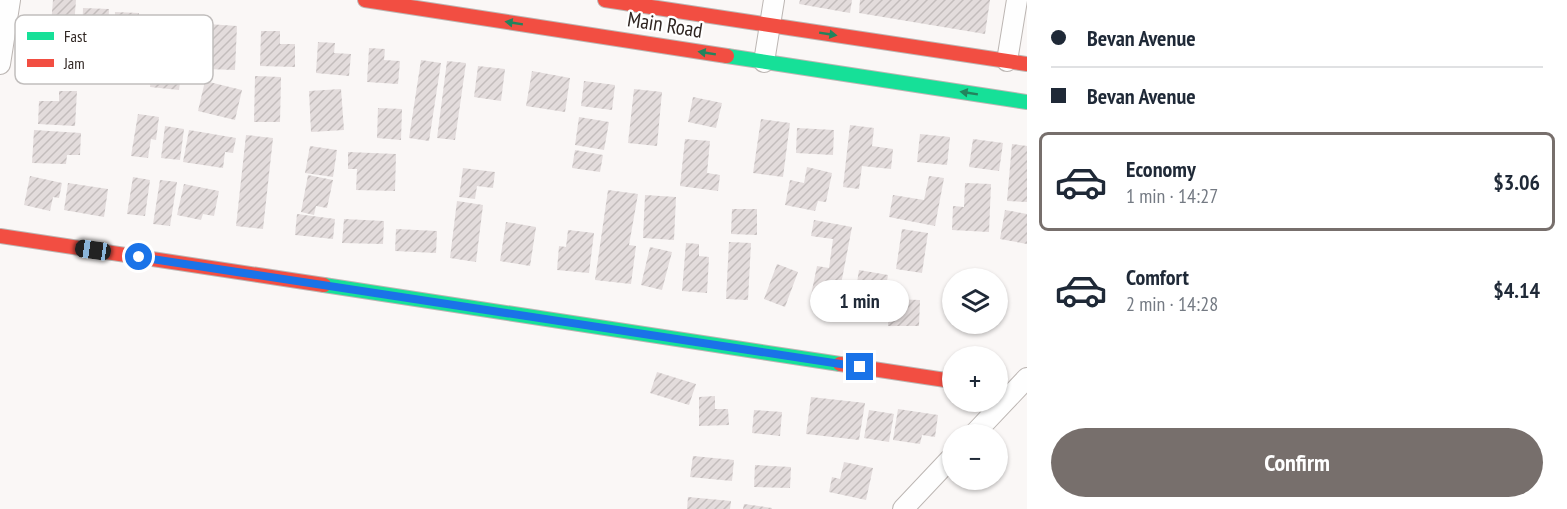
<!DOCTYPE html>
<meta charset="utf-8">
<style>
body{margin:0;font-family:"PT Sans Narrow",sans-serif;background:#f2f2f3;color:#1f2937;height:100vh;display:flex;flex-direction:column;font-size:22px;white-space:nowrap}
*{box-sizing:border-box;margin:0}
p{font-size:20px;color:#747a83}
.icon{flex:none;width:33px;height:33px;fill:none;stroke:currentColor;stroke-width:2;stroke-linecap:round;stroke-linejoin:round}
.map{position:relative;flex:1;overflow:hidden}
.panel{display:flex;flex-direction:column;background:#fff;width:540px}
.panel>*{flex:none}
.top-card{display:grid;align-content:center;height:132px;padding:0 24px;background:#fff}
.buttons{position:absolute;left:942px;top:268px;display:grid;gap:12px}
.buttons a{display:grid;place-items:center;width:66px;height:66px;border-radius:50%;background:#fff;box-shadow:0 2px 4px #0004;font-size:30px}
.end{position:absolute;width:27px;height:27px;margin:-14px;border:8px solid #1a73e8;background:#fff;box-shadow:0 0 0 3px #fff}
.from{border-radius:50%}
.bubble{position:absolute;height:42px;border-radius:21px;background:#fff;box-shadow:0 2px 4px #0004;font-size:20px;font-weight:700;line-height:42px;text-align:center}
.car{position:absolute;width:18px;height:36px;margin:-18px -9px;border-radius:8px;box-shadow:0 0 4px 2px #0007;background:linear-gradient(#222 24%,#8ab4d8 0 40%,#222 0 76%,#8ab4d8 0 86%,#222 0)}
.top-card b{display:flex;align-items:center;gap:21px;height:57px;font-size:22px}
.top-card b+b{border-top:2px solid #e0e1e3}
.top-card i{width:15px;height:15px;background:#1f2937}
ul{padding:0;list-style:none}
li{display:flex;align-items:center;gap:18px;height:99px;margin:0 12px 9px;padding:0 12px;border:3px solid transparent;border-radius:9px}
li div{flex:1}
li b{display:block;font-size:22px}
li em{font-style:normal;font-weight:700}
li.active{border-color:#776f6c}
li>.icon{width:54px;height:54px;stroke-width:1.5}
.button{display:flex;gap:12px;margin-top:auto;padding:12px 24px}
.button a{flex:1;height:69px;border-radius:36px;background:#776f6c;color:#fff;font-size:24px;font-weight:700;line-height:69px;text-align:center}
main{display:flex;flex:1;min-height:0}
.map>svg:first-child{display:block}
.building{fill:url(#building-hatch)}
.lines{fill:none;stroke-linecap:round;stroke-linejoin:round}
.street-casing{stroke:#bcb6b3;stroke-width:22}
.fast-casing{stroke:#bcb6b3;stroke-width:16}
.jam-casing{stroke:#bcb6b3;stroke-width:16}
.street{stroke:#fefefe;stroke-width:20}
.fast{stroke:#16e098;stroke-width:14}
.jam{stroke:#f24e42;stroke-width:14}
.oneway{fill:#23835d}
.route{stroke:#1a73e8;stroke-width:8}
.labels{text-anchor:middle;stroke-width:4.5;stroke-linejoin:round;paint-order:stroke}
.street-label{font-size:21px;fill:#302622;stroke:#fff}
.key{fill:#fff;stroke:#c1bebd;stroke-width:1.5}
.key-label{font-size:16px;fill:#302622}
</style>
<main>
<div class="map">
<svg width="1027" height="509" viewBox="0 0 1027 509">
<defs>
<pattern id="building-hatch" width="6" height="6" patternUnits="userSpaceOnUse" patternTransform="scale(1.5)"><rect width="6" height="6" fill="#e3dcdc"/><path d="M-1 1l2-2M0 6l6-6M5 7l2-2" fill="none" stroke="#c3bdbc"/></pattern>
</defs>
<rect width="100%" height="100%" fill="#faf7f6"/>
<path class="building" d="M53 0H76L74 26 51 24Z
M800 0H852L850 13 799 4Z
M860 0H990L985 34 859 13Z
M83 8 109 9 108 38 82 37Z
M115 12 139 13V41H114Z
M208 24 237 26 235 70 206 69Z
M261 31H280V44H295V67L260 66Z
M318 42 335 43 334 53 351 54 349 76 316 73Z
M156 43 185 46 179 90 150 87Z
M369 48 385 49 384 60 400 61 398 84 367 82Z
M421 60 441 63 429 141 409 138Z
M447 61 466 63 455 140 437 138Z
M478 66 505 69 501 101 474 97Z
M532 71 570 78 565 112 526 106Z
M255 76 281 77 280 122H254Z
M205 81 242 90 235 120 198 111Z
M584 81 615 85 612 110 581 106Z
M341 89 344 130 311 132 309 91Z
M634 89 662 92 657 146 628 143Z
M59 91H77L75 126 38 124 39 101H59Z
M693 97 722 103 716 128 688 122Z
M378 108 402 109 401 140 377 138Z
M138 114 159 117 156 140 151 139 148 158 131 156Z
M579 117 609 122 604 150 575 145Z
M761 119 790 123 783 177 753 173Z
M850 125 874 128 872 146 893 149 891 169 862 166 859 189 843 187Z
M165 126 184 129 180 160 161 158Z
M797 128 834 130 833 155 796 153Z
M34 130 81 133 80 155H67L66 164 32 163Z
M189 130 236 138 233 153 225 152 223 168 183 162Z
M920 134 950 137 947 165 917 162Z
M246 135 273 138 263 229 236 226Z
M685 139 710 141 707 173 720 175 718 191 680 186Z
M973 139 1003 143 999 171 969 167Z
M1012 144 1027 146V202L1007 201Z
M310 146 337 150 333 177 305 173Z
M575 150 603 155 600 172 572 168Z
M348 152 396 154 395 191 356 190 357 169H348Z
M807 167 832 173 826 202 818 201 815 211 785 205 790 180 804 183Z
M463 168 495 172 493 188 477 186 475 199 459 197Z
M308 175 333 180 327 208 316 206 314 215 301 212Z
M30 176 62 183 59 198 53 197 50 211 24 205Z
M929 176 944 178 935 226 889 217 893 195 924 200Z
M133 177 150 180 145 216 127 214Z
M160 180 177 182 170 226 153 224Z
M68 183 108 189 104 217 64 210Z
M965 183 991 184 989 232 952 230 953 206 964 207Z
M184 184 219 191 214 216 203 214 201 220 177 215Z
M608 190 638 194 629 245 636 246 631 284 595 280Z
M645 195 676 197 674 240 643 238Z
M457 201 483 205 476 262 450 258Z
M732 209H757V235L731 234Z
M1005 210 1027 214V244L1000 239Z
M297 214 335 219 333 239 295 235Z
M344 219 384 221 383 244 342 243Z
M814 220 852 227 837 305 810 300 817 266 829 268 833 239 811 236Z
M506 222 536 227 530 266 500 261Z
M396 229 437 231 436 253 395 251Z
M902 229 928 233 922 273 896 269Z
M568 230 594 233 589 273 557 270 559 246 566 247Z
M729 242 751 243 748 300 726 299Z
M686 243 699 244V256L709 257 707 293 682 291Z
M650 247 672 252 662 290 641 285Z
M777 264 798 272 785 307 764 299Z
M859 270 888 275 880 322 870 321 872 312 853 308Z
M889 299 920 300 919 326H888Z
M657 372 696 384 689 405 650 393Z
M715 396V409H728L729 425 699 426V397Z
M811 397 865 403 859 440 806 434Z
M898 409 938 415 935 437 922 435 920 444 893 440Z
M754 410 782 412 780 436 752 433Z
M869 410 894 414 889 442 864 438Z
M693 456 734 460 732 481 690 477Z
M844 462 873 468 866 500 829 492 832 477 840 479Z
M755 465 791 467 790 488 754 487Z
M688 497 731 501 730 509H687Z
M744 504 772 508V509H743Z"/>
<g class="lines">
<defs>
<path id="street" d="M1007 61 1017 0
M764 62 774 0
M0 64 10 0
M973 435 1027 378
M903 509 952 457"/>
<path id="fast" d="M727 56 1027 102
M324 285 840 364"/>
<path id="jam" d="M365 0 727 56
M605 0 1027 64
M0 236 324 285
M840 364 952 381"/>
</defs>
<use href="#street" class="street-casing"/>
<use href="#fast" class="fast-casing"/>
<use href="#jam" class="jam-casing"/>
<use href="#street" class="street"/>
<use href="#fast" class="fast"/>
<use href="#jam" class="jam"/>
</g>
<defs><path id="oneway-solid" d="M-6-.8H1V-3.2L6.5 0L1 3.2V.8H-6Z" transform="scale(1.5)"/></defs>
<g class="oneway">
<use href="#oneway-solid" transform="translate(514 23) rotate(-171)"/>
<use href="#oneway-solid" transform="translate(828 34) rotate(9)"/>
<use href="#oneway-solid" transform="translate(707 53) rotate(-171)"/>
<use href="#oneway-solid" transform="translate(969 93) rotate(-171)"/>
</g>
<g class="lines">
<path class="route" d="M139 257 860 367"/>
</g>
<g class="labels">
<g class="street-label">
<text transform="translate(665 25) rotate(9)" y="7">Main Road</text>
</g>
</g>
<rect x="15" y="15" width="198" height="69" rx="9" class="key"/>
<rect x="27" y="32" width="27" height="8" fill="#16e098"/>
<rect x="27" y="59" width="27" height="8" fill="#f24e42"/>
<g class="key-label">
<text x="64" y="42">Fast</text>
<text x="64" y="69">Jam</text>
</g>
</svg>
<div class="buttons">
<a><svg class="icon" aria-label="layers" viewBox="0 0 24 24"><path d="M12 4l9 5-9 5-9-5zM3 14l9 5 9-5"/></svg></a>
<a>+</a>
<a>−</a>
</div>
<i class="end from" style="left:139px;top:257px"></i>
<i class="end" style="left:860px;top:367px"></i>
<div class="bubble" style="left:810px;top:280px;width:99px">1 min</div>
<i class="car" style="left:93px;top:250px;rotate:278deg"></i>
</div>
<section class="panel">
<div class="top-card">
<b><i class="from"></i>Bevan Avenue</b>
<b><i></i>Bevan Avenue</b>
</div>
<ul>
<li class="active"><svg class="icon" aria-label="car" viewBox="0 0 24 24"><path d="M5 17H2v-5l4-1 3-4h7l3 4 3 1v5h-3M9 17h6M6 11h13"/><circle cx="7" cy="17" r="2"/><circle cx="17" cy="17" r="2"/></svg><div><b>Economy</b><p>1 min · 14:27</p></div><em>$3.06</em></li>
<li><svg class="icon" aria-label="car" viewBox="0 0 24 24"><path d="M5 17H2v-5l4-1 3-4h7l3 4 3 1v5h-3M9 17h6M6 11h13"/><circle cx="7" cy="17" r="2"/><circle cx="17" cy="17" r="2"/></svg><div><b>Comfort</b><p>2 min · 14:28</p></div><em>$4.14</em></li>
</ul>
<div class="button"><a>Confirm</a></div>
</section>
</main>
